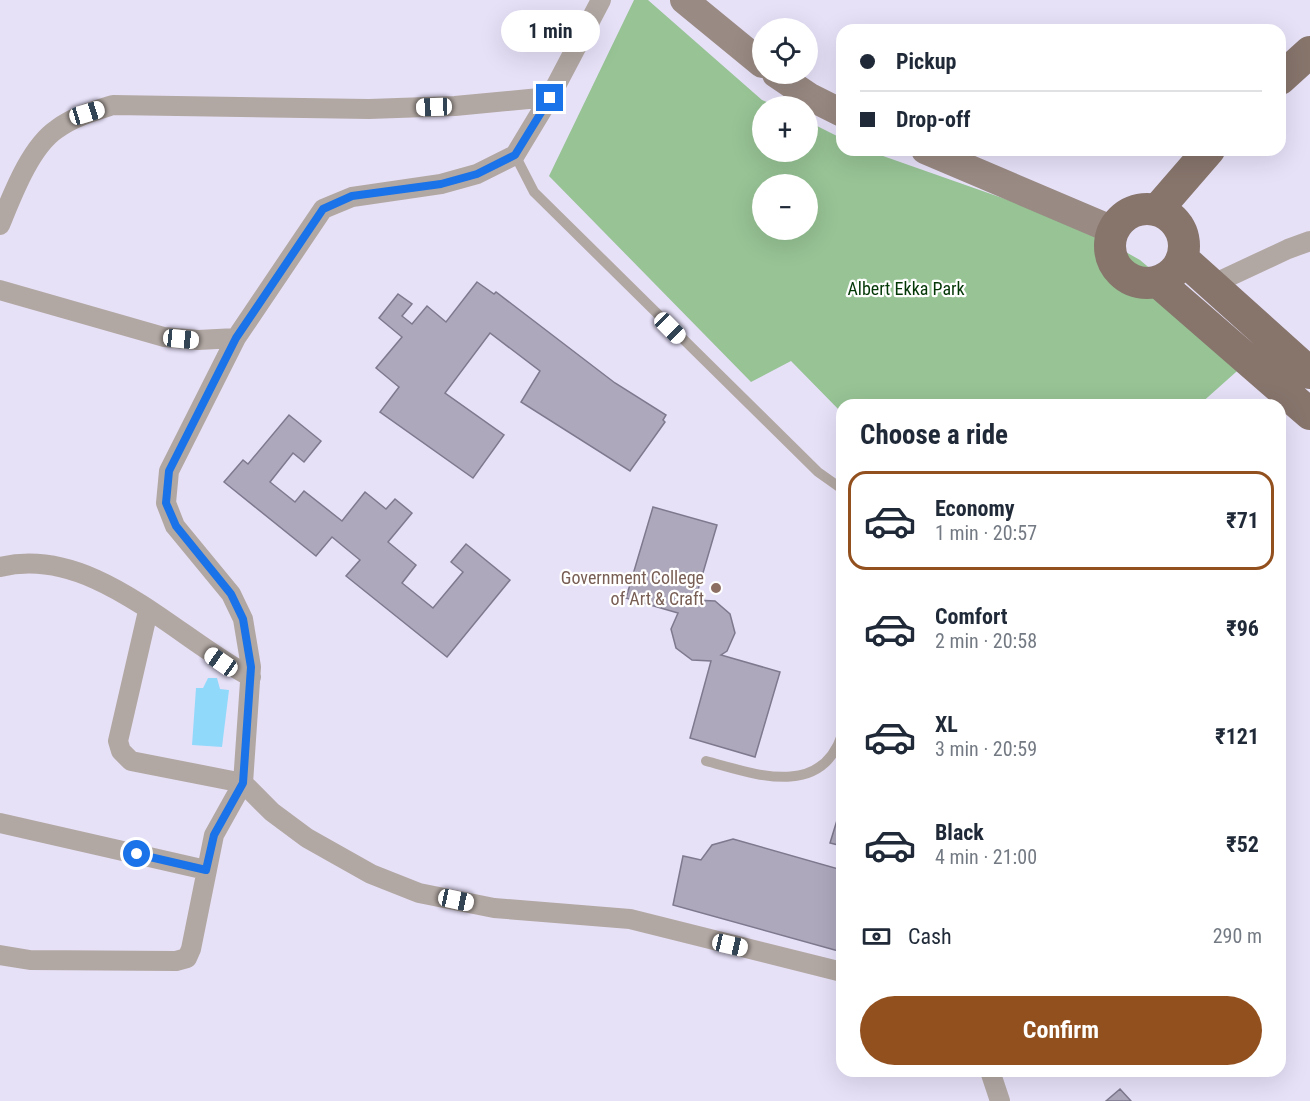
<!DOCTYPE html>
<meta charset="utf-8">
<style>
body{margin:0;font-family:"Roboto Condensed",sans-serif;background:#f6f6f7;color:#1f2937;height:100vh;display:flex;flex-direction:column;font-size:22px;white-space:nowrap}
*{box-sizing:border-box;margin:0}
p{font-size:20px;color:#747a83}
.icon{flex:none;width:33px;height:33px;fill:none;stroke:currentColor;stroke-width:2;stroke-linecap:round;stroke-linejoin:round}
.map{position:relative;flex:1;overflow:hidden}
.details{position:absolute;left:836px;top:399px;width:450px;height:678px;display:flex;flex-direction:column;background:#fff;border-radius:18px;box-shadow:0 6px 24px #0002}
.details>*{flex:none}
.guide{position:absolute;left:836px;top:24px;width:450px;height:132px;border-radius:18px;box-shadow:0 6px 24px #0002;display:grid;align-content:center;height:132px;padding:0 24px;background:#fff}
.controls{position:absolute;left:752px;top:18px;display:grid;gap:12px}
.controls a{display:grid;place-items:center;width:66px;height:66px;border-radius:50%;background:#fff;box-shadow:0 6px 24px #0002;font-size:30px}
.end{position:absolute;width:27px;height:27px;margin:-14px;border:8px solid #1a73e8;background:#fff;box-shadow:0 0 0 3px #fff}
.from{border-radius:50%}
.bubble{position:absolute;height:42px;border-radius:21px;background:#fff;box-shadow:0 6px 24px #0002;font-size:20px;font-weight:700;line-height:42px;text-align:center}
.car{position:absolute;width:18px;height:36px;margin:-18px -9px;border-radius:8px;box-shadow:0 0 4px 2px #0007;background:linear-gradient(#fff 24%,#345 0 40%,#fff 0 76%,#345 0 86%,#fff 0)}
.guide b{display:flex;align-items:center;gap:21px;height:57px;font-size:22px}
.guide b+b{border-top:2px solid #e0e1e3}
.guide i{width:15px;height:15px;background:#1f2937}
ul{padding:0;list-style:none}
li{display:flex;align-items:center;gap:18px;height:99px;margin:0 12px 9px;padding:0 12px;border:3px solid transparent;border-radius:18px}
li div{flex:1}
li b{display:block;font-size:22px}
li em{font-style:normal;font-weight:700}
li.active{border-color:#93501f}
li>.icon{width:54px;height:54px;stroke-width:1.5}
h2{padding:0 24px;font-size:27px;line-height:72px}
.pay{display:flex;align-items:center;gap:15px;height:66px;padding:0 24px;font-size:22px}
.pay p{margin-inline-start:auto}
.cta{display:flex;gap:12px;margin-top:auto;padding:12px 24px}
.cta a{flex:1;height:69px;border-radius:36px;background:#93501f;color:#fff;font-size:24px;font-weight:700;line-height:69px;text-align:center}
.map>svg:first-child{display:block}
.green{fill:#97c395;fill-rule:evenodd}
.water{fill:#91d9fb}
.building{fill:#aea8bd;stroke:#7f798e;stroke-width:1.5}
.lines{fill:none;stroke-linecap:round;stroke-linejoin:round}
.lane{stroke:#b2a8a3;stroke-width:10}
.street{stroke:#b2a8a3;stroke-width:20}
.secondary{stroke:#998a83;stroke-width:28}
.primary{stroke:#87756c;stroke-width:32}
.route{stroke:#1a73e8;stroke-width:8}
.education-dot{fill:#8d6e63;stroke:#fff;stroke-width:2}
.labels{text-anchor:middle;stroke-width:4.5;stroke-linejoin:round;paint-order:stroke}
.park-label{font-size:18px;fill:#033706;stroke:#fff}
.education-label{font-size:18px;fill:#785e54;stroke:#fff;text-anchor:end}
</style>
<div class="map">
<svg width="1310" height="1101" viewBox="0 0 1310 1101">
<rect width="100%" height="100%" fill="#e7e1f8"/>
<path class="green" d="M634 0H648L762 100 776 106H762V152H807V121L841 138 842 150H866L1076 224 1140 260 1198 309 1245 364 1199 405H842L841 412 791 361 751 382 549 176ZM762 184H807V230H762Z"/>
<path class="water" d="M208 678H217L220 689 229 690 222 747 192 745 196 688H203Z"/>
<path class="building" d="M477 282 494 294 496 292 615 383 666 415 663 420 665 422 630 471 521 402 540 371 490 333 445 393 504 435 473 478 380 412 399 387 376 368 402 337 379 318 398 294 412 304 402 316 412 324 427 306 446 322Z
M289 415 321 441 304 462 293 453 270 482 295 502 304 491 342 521 365 492 386 509 395 499 412 513 388 542 416 565 402 583 433 608 463 572 451 562 466 544 510 580 447 657 346 576 360 560 332 537 316 556 224 482 243 460 248 464Z
M653 507 717 525 695 600 715 601 730 614 735 633 727 651 721 655 780 672 755 757 690 738 711 661 692 660 676 648 671 629 678 613 626 598Z
M842 804V846L830 843Z
M733 839 842 870V952L673 905 683 856 701 860 712 845Z
M1120 1089 1131 1101H1106Z"/>
<g class="lines">
<path class="lane" d="M515 155 534 192 818 472 842 489
M706 761C752 773 820 800 842 735"/>
<path class="street" d="M601 0 550 97 515 155 477 174 441 184 352 197 323 209 236 338 169 471 166 503 175 526 231 594 243 619 251 667 243 783 272 812 307 838 371 874 419 893 494 908 630 919 842 972
M0 225C12 196 30 147 57 129 73 117 94 111 113 105L369 109 455 106 550 97
M1211 285 1288 249 1310 241
M0 290 164 337 198 340 236 338
M0 567C92 544 175 637 251 677
M0 823 206 870
M0 955 30 960 176 961 187 958 191 949 214 835 243 783 131 761 121 751 118 741 148 611
M990 1071 1000 1101"/>
<path class="secondary" d="M684 0 762 64
M776 74 810 97 842 113
M925 150 1113 230"/>
<path class="primary" d="M1280 79 1310 52
M1110 246a37 37 0 1 1 74 0a37 37 0 1 1-74 0Z
M1157 210 1209 150
M1182 258 1310 373
M1158 282 1310 414"/>
</g>
<g class="lines">
<path class="route" d="M137 854 206 870 214 835 243 783 251 667 243 619 231 594 176 526 166 503 169 471 236 338 323 209 352 196 441 184 477 174 515 155 550 98"/>
</g>
<circle class="education-dot" cx="716" cy="588" r="6"/>
<g class="labels">
<g class="park-label">
<text x="906" y="295">Albert Ekka Park</text>
</g>
<g class="education-label">
<text x="704" y="584">Government College<tspan x="704" dy="21">of Art &amp; Craft</tspan></text>
</g>
</g>
</svg>
<div class="controls">
<a><svg class="icon" aria-label="locate" viewBox="0 0 24 24"><circle cx="12" cy="12" r="6"/><path d="M12 2v4M12 18v4M2 12h4M18 12h4"/></svg></a>
<a>+</a>
<a>−</a>
</div>
<i class="end from" style="left:137px;top:854px"></i>
<i class="end" style="left:550px;top:98px"></i>
<div class="bubble" style="left:501px;top:10px;width:99px">1 min</div>
<i class="car" style="left:434px;top:107px;rotate:268deg"></i>
<i class="car" style="left:87px;top:113px;rotate:73deg"></i>
<i class="car" style="left:670px;top:328px;rotate:135deg"></i>
<i class="car" style="left:181px;top:339px;rotate:96deg"></i>
<i class="car" style="left:221px;top:662px;rotate:305deg"></i>
<i class="car" style="left:456px;top:900px;rotate:102deg"></i>
<i class="car" style="left:730px;top:945px;rotate:103deg"></i>
<div class="guide">
<b><i class="from"></i>Pickup</b>
<b><i></i>Drop-off</b>
</div>
<section class="details">
<h2>Choose a ride</h2>
<ul>
<li class="active"><svg class="icon" aria-label="car" viewBox="0 0 24 24"><path d="M5 17H2v-5l4-1 3-4h7l3 4 3 1v5h-3M9 17h6M6 11h13"/><circle cx="7" cy="17" r="2"/><circle cx="17" cy="17" r="2"/></svg><div><b>Economy</b><p>1 min · 20:57</p></div><em>₹71</em></li>
<li><svg class="icon" aria-label="car" viewBox="0 0 24 24"><path d="M5 17H2v-5l4-1 3-4h7l3 4 3 1v5h-3M9 17h6M6 11h13"/><circle cx="7" cy="17" r="2"/><circle cx="17" cy="17" r="2"/></svg><div><b>Comfort</b><p>2 min · 20:58</p></div><em>₹96</em></li>
<li><svg class="icon" aria-label="car" viewBox="0 0 24 24"><path d="M5 17H2v-5l4-1 3-4h7l3 4 3 1v5h-3M9 17h6M6 11h13"/><circle cx="7" cy="17" r="2"/><circle cx="17" cy="17" r="2"/></svg><div><b>XL</b><p>3 min · 20:59</p></div><em>₹121</em></li>
<li><svg class="icon" aria-label="car" viewBox="0 0 24 24"><path d="M5 17H2v-5l4-1 3-4h7l3 4 3 1v5h-3M9 17h6M6 11h13"/><circle cx="7" cy="17" r="2"/><circle cx="17" cy="17" r="2"/></svg><div><b>Black</b><p>4 min · 21:00</p></div><em>₹52</em></li>
</ul>
<div class="pay"><svg class="icon" aria-label="cash" viewBox="0 0 24 24"><path d="M3 7h18v10H3z"/><circle cx="12" cy="12" r="2"/></svg>Cash<p>290 m</p></div>
<div class="cta"><a>Confirm</a></div>
</section>
</div>
